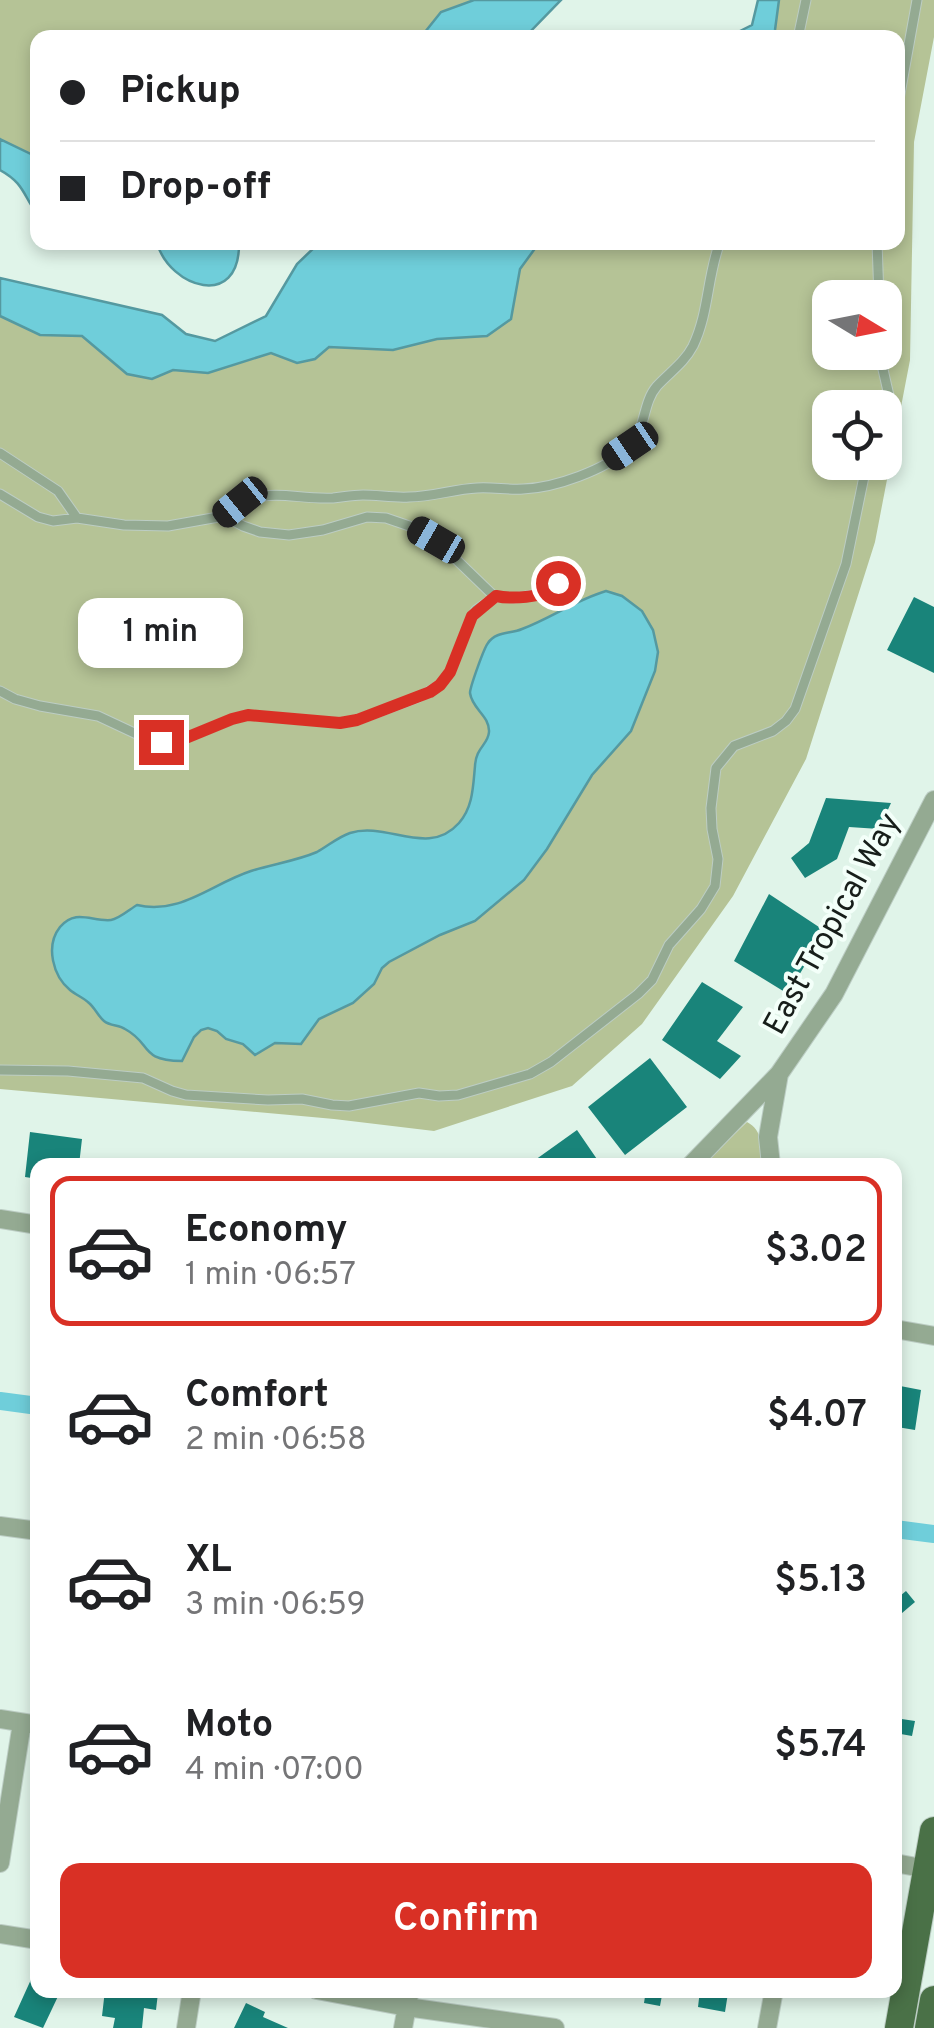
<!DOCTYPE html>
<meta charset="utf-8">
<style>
body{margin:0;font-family:Overpass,sans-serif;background:#f6f6f6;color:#202124;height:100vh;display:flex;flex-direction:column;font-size:38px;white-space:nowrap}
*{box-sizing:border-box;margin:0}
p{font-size:32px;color:#757577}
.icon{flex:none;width:55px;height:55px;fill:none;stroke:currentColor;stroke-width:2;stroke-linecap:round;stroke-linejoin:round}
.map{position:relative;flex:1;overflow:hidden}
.sheet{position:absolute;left:30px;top:1158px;width:872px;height:840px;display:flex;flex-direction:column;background:#fff;border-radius:20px;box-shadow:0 5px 15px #0003}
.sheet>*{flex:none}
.hud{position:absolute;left:30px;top:30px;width:875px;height:220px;border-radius:20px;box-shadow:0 5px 15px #0003;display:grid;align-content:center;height:220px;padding:0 30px;background:#fff}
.needle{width:65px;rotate:100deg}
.tools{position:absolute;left:812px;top:280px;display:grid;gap:20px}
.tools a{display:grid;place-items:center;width:90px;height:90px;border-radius:20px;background:#fff;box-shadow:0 5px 15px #0003;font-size:50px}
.end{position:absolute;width:45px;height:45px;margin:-22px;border:12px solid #d93025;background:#fff;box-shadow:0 0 0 5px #fff}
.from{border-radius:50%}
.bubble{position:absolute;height:70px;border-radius:20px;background:#fff;box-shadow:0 5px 15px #0003;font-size:32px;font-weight:600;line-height:70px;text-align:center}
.car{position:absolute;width:30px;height:60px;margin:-30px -15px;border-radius:12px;box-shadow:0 0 8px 2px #0007;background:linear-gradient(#222 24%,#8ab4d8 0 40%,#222 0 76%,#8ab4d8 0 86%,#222 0)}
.hud b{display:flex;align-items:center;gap:35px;height:95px;font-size:38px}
.hud b+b{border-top:2px solid #e0e0e0}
.hud i{width:25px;height:25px;background:#202124}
ul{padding:18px 0 0;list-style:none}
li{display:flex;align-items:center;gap:30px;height:150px;margin:0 20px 15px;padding:0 10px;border:5px solid transparent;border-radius:20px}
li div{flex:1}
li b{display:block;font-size:38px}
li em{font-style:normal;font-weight:600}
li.selected{border-color:#d93025}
li>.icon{width:90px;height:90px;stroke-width:1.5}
.button{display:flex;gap:20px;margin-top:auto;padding:20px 30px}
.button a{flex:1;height:115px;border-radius:20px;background:#d93025;color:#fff;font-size:40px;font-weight:600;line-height:115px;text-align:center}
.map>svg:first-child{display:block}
.green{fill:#b5c396;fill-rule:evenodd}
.water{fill:#6fceda;stroke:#5599a0;stroke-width:2.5}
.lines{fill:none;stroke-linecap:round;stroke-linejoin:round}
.canal{stroke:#6fceda;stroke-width:18}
.building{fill:#19847a}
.service-casing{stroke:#bccdc4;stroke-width:11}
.minor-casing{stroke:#bccdc4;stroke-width:20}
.primary-casing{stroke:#bccdc4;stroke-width:30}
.service{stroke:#94aa92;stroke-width:9}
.minor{stroke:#94aa92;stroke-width:18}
.primary{stroke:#4a7147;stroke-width:28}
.route{stroke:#d93025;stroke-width:12}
.labels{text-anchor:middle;stroke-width:8;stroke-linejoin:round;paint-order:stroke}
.street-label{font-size:32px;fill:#171e1a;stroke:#f3fff9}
</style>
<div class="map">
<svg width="934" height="2028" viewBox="0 0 934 2028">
<rect width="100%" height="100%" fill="#e0f4e9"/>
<path class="green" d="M0 0H474L441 12 421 37 38 38 37 157 0 139Z
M779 0H934V37L914 142 910 360 875 542 806 759 733 896 642 1024 572 1086 434 1131 334 1119 0 1089V316L40 335 82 336 127 374 152 379 173 370 208 373 271 353 297 363 315 359 329 347 393 350 437 339 487 336 511 319 520 269 539 243 898 242V38L771 37 775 30ZM830 298H885V352H830ZM830 408H885V462H830Z
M747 1122C763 1130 762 1149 764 1165H702Z"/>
<path class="water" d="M474 0H561L525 37H421L441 12Z
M758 0H779L775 30 771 37H728L752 25Z
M0 139 37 157V214C23 195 24 183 0 170Z
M157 243H239C240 310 170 288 157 243Z
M319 243H539L520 269 511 319 487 336 437 339 393 350 329 347 315 359 297 363 271 353 208 373 173 370 152 379 127 374 82 336 40 335 0 316V278L162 315 186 334 215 341 266 316 297 264Z
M606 591 622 596 642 611 653 630 658 652 655 671 631 731 592 775 547 849 524 880 475 921 440 935 389 962 382 968 374 984 353 1003 319 1019 301 1044 275 1043 255 1055 243 1044 226 1039 217 1031 208 1028 201 1030 194 1037 182 1061C138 1060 153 1044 125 1029 119 1025 110 1026 104 1021 98 1016 95 1008 89 1003 84 998 76 995 70 990 53 976 45 946 60 927 76 908 92 922 111 920 119 919 130 909 137 905 181 915 211 884 251 871 273 864 296 861 317 852 328 846 338 837 350 833 387 821 428 858 459 823 473 807 473 787 475 766 476 747 488 745 489 732 490 716 472 709 470 693 470 687 484 648 488 643 496 631 511 634 522 629 551 618 576 600 606 591Z"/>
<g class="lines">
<path class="canal" d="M0 1401 38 1406
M895 1529 934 1534"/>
</g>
<path class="building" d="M914 597 934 607V673L887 650Z
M826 798 891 803 879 829 849 827 837 859 805 878 791 858 809 843Z
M769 894 825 931 788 994 734 961Z
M702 982 743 1007 717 1041 741 1056 720 1079 662 1040Z
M650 1058 687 1107 625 1155 588 1107Z
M577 1130 601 1165H528Z
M30 1132 82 1139 79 1165H38V1179L25 1177Z
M895 1385 921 1390 915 1430 897 1427Z
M906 1591 915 1602 895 1619V1600Z
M895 1718 915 1721 912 1736 895 1733Z
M38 1964V1990H61L43 2028 14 2017Z
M105 1990 158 1993 156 2010 144 2008 142 2028H113L115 2018 102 2016Z
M646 1990H663L660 2006 644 2003Z
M700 1990 728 1993 725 2012 698 2007Z
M246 2003 265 2012 263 2017 288 2028H234Z"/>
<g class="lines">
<defs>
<path id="service" d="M798 38 806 0
M898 105 917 0
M877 242 879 298
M879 352 890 400 885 420
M0 453 58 491 77 518
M0 494 38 517 53 521 77 518 124 525 168 526 224 516 243 526 260 532 289 535 323 530 367 517 386 518 418 529 436 540 495 597
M224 516C265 482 286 500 333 498 343 497 353 495 363 495 378 495 394 498 409 497 432 497 454 489 477 488 493 487 508 490 523 489 555 488 605 470 629 448 646 431 642 403 657 386 670 372 684 363 693 346 709 313 707 276 720 242
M0 691 15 699 40 706 98 716 145 738 161 743 176 742 232 719 248 715 340 723 357 720 419 697 440 685 450 672 472 616 476 610 495 597 515 598 556 591 562 594 569 589 570 581 561 580 556 591
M0 1070 68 1071 143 1078 172 1091 186 1095 268 1100 302 1099 332 1105 349 1106 419 1093 439 1096 458 1095 530 1074 551 1062 638 994 652 980 669 945 701 909 715 886 718 859 712 829 711 808 716 768 734 746 773 731 786 721 795 709 846 564 867 462"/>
<path id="minor" d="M691 1165 779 1074 834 994 934 800
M771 1165 768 1137 779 1074
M0 1219 38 1225
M895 1329 934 1336
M0 1526 38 1531
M0 1719 38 1725
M0 1863 22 1723
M895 1863 927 1869
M0 1934 38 1940
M317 1990 407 2007 555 2028
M186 2028 192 1990
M403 2028 410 1990
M767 2028 774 1990"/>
<path id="primary" d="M899 2028 934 1831
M929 2028 934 2000"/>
</defs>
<use href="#service" class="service-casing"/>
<use href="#minor" class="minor-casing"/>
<use href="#primary" class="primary-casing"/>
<use href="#service" class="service"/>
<use href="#minor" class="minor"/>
<use href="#primary" class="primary"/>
</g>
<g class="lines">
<path class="route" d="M161 742H176L232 719 248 715 340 723 357 720 430 692 440 685 450 672 472 616 496 596C516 600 536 596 556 591L558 583"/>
</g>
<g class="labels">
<g class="street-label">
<text transform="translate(831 923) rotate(-61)" y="11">East Tropical Way</text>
</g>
</g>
</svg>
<div class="tools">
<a><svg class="needle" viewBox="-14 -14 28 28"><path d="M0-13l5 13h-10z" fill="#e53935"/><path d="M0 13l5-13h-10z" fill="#757577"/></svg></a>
<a><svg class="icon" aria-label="locate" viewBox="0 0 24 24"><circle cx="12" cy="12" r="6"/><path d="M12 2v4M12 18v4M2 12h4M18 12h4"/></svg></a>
</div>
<i class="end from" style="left:558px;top:583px"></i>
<i class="end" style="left:161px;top:742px"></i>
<div class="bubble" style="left:78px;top:598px;width:165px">1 min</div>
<i class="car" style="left:630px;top:446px;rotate:236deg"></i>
<i class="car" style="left:240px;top:502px;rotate:231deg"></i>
<i class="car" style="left:436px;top:540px;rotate:300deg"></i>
<div class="hud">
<b><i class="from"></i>Pickup</b>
<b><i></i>Drop-off</b>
</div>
<section class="sheet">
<ul>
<li class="selected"><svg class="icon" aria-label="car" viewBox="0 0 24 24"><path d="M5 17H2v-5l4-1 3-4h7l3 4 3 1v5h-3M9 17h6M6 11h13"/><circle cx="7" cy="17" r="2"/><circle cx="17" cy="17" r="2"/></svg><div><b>Economy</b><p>1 min · 06:57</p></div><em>$3.02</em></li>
<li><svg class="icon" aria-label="car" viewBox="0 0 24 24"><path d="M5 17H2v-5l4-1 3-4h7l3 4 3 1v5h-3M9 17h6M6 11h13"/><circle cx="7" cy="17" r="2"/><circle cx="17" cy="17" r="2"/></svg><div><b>Comfort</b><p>2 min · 06:58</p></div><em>$4.07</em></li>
<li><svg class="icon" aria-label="car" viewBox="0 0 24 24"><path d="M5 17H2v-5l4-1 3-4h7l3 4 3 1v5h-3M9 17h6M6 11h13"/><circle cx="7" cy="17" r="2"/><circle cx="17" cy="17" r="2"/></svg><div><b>XL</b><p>3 min · 06:59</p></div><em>$5.13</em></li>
<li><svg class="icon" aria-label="car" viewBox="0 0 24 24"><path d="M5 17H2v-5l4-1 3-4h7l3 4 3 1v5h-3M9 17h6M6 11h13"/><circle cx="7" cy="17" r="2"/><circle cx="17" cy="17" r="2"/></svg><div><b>Moto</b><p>4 min · 07:00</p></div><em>$5.74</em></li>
</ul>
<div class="button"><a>Confirm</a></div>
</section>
</div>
